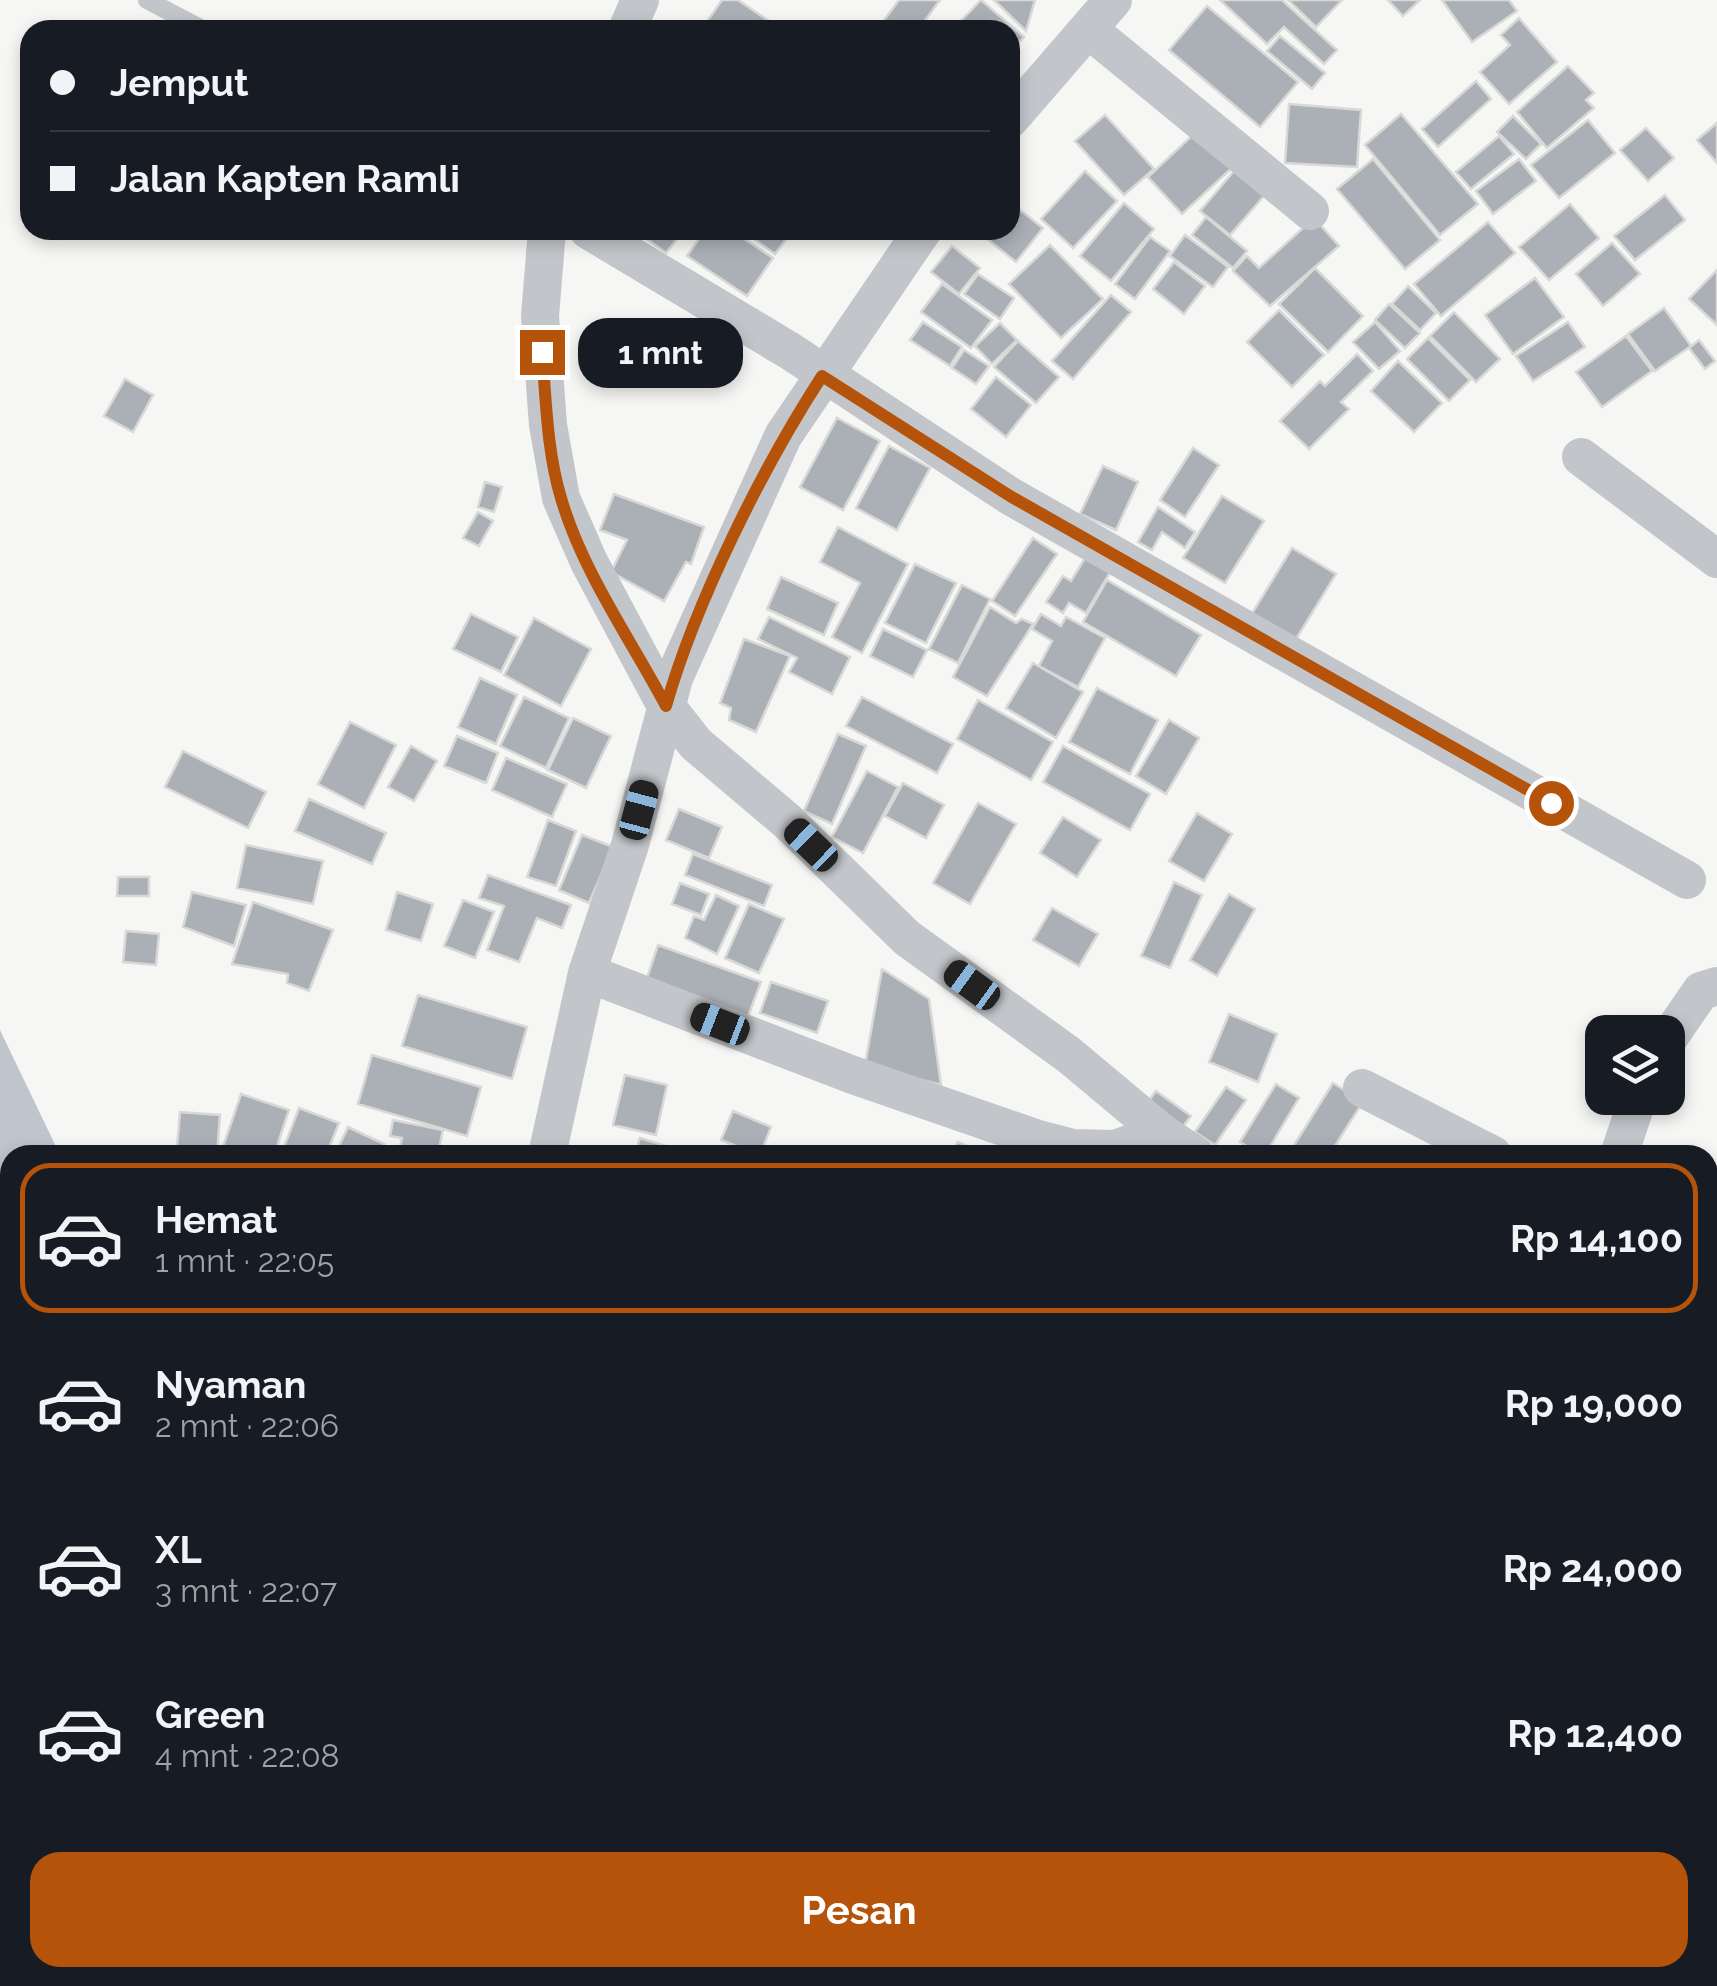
<!DOCTYPE html>
<html lang="id">
<meta charset="utf-8">
<style>
body{margin:0;font-family:Raleway,sans-serif;background:#20242c;color:#f1f3f6;height:100vh;display:flex;flex-direction:column;font-size:38px;white-space:nowrap}
*{box-sizing:border-box;margin:0}
p{font-size:32px;color:#9ea1a6}
.icon{flex:none;width:55px;height:55px;fill:none;stroke:currentColor;stroke-width:2;stroke-linecap:round;stroke-linejoin:round}
.map{position:relative;flex:1;overflow:hidden}
.sheet{position:absolute;left:0px;top:1145px;width:1718px;height:842px;display:flex;flex-direction:column;background:#171b24;border-radius:30px 30px 0 0;box-shadow:0 5px 15px #0003}
.sheet>*{flex:none}
.banner{position:absolute;left:20px;top:20px;width:1000px;height:220px;border-radius:30px;box-shadow:0 5px 15px #0003;display:grid;align-content:center;height:220px;padding:0 30px;background:#171b24}
.buttons{position:absolute;left:1585px;top:1015px;display:grid;gap:20px}
.buttons a{display:grid;place-items:center;width:100px;height:100px;border-radius:20px;background:#171b24;box-shadow:0 5px 15px #0003;font-size:50px}
.end{position:absolute;width:45px;height:45px;margin:-22px;border:12px solid #b45309;background:#fff;box-shadow:0 0 0 5px #fff}
.from{border-radius:50%}
.bubble{position:absolute;height:70px;border-radius:30px;background:#171b24;box-shadow:0 5px 15px #0003;font-size:32px;font-weight:700;line-height:70px;text-align:center}
.car{position:absolute;width:30px;height:60px;margin:-30px -15px;border-radius:12px;box-shadow:0 0 8px 2px #0007;background:linear-gradient(#222 24%,#8ab4d8 0 40%,#222 0 76%,#8ab4d8 0 86%,#222 0)}
.banner b{display:flex;align-items:center;gap:35px;height:95px;font-size:38px}
.banner b+b{border-top:2px solid #363941}
.banner i{width:25px;height:25px;background:#f1f3f6}
ul{padding:18px 0 0;list-style:none}
li{display:flex;align-items:center;gap:30px;height:150px;margin:0 20px 15px;padding:0 10px;border:5px solid transparent;border-radius:30px}
li div{flex:1}
li b{display:block;font-size:38px}
li em{font-style:normal;font-weight:700}
li.selected{border-color:#b45309}
li>.icon{width:90px;height:90px;stroke-width:1.5}
.action{display:flex;gap:20px;margin-top:auto;padding:20px 30px}
.action a{flex:1;height:115px;border-radius:30px;background:#b45309;color:#fff;font-size:40px;font-weight:700;line-height:115px;text-align:center}
.map>svg:first-child{display:block}
.water{fill:#bfc5cd}
.building{fill:#abb0b7;stroke:#d8d8d6;stroke-width:2.5}
.lines{fill:none;stroke-linecap:round;stroke-linejoin:round}
.lane{stroke:#c2c5c9;stroke-width:18}
.street{stroke:#c2c5c9;stroke-width:38}
.route{stroke:#b45309;stroke-width:12}
</style>
<div class="map">
<svg width="1717" height="1986" viewBox="0 0 1717 1986">
<rect width="100%" height="100%" fill="#f6f7f4"/>
<path class="water" d="M0 1030 60 1155H10V1978H636L642 1986H0Z"/>
<path class="building" d="M722 0H738L782 30H701Z
M899 0H940L918 30H891L882 23Z
M981 0 1024 37 1010 53V30H966L958 24Z
M994 0H1035L1026 31Z
M1220 0H1282L1337 50 1324 64 1284 27 1267 44Z
M1288 0H1342L1316 27Z
M1388 0H1420L1403 16Z
M1442 0H1509L1517 11 1472 42Z
M1207 6 1298 82 1260 127 1169 50Z
M1519 18 1557 62 1509 104 1480 72 1510 45 1501 35Z
M1280 36 1325 73 1312 89 1267 51Z
M1568 66 1594 93 1586 100 1594 108 1547 148 1517 112Z
M1476 81 1491 99 1438 147 1422 129Z
M1289 104 1361 110 1357 167 1285 163Z
M1401 114 1478 204 1440 235 1365 145Z
M1105 115 1154 169 1124 195 1075 141Z
M1513 116 1541 144 1526 159 1497 132Z
M1588 120 1615 153 1559 198 1531 165Z
M1717 123V163L1697 140Z
M1646 128 1674 158 1648 181 1620 150Z
M1198 130 1233 167 1182 214 1148 177Z
M1499 136 1514 154 1471 189 1456 172Z
M1373 159 1440 240 1405 269 1337 189Z
M1519 159 1536 181 1493 214 1476 191Z
M1240 164 1270 189 1230 235 1200 211Z
M1085 171 1117 201 1073 248 1041 219Z
M1665 195 1685 220 1635 260 1614 236Z
M1010 202 1043 228 1016 262 976 230H1010Z
M1124 203 1154 229 1111 281 1080 256Z
M1570 204 1599 238 1549 280 1519 247Z
M1206 217 1247 251 1233 268 1192 235Z
M1314 218 1339 246 1270 306 1233 271 1247 256 1259 268Z
M1488 222 1515 253 1441 316 1414 284Z
M635 230H684L666 253Z
M705 230H731L773 258 747 296 687 256Z
M742 230H793L775 254Z
M1185 235 1228 267 1213 287 1170 256Z
M1150 237 1170 251 1135 299 1115 284Z
M1612 243 1640 274 1603 306 1576 274Z
M1050 245 1103 299 1061 338 1009 284Z
M952 246 980 268 959 294 931 272Z
M1174 262 1205 286 1184 314 1153 289Z
M1315 268 1363 316 1328 352 1279 304Z
M1717 270V325L1689 299Z
M978 274 1014 298 1000 319 964 294Z
M1535 278 1564 317 1513 354 1485 315Z
M942 284 992 320 971 348 921 312Z
M1408 286 1436 313 1420 330 1392 304Z
M1111 295 1131 312 1073 379 1052 361Z
M1389 304 1420 333 1405 348 1375 320Z
M1664 308 1691 346 1655 371 1628 334Z
M1279 310 1324 355 1292 387 1247 342Z
M1454 312 1500 359 1476 382 1430 336Z
M923 322 962 347 950 366 910 340Z
M1375 322 1400 351 1379 369 1353 342Z
M1568 322 1585 347 1533 381 1516 356Z
M1000 323 1017 340 992 364 975 346Z
M1626 336 1652 371 1602 407 1576 372Z
M1428 338 1470 380 1449 401 1407 359Z
M1699 340 1715 361 1705 369 1689 348Z
M1018 341 1059 377 1036 403 994 367Z
M964 350 989 366 976 384 952 368Z
M1357 354 1373 371 1341 402 1349 409 1309 449 1280 421 1320 381 1325 386Z
M1398 361 1442 403 1414 432 1371 391Z
M996 377 1031 405 1006 437 971 409Z
M125 379 153 395 133 432 104 416Z
M837 418 880 441 843 510 800 487Z
M889 446 930 468 897 530 856 508Z
M1193 448 1219 465 1185 517 1160 500Z
M1103 466 1138 482 1116 530 1080 514Z
M485 482 502 487 494 512 478 507Z
M614 494 704 527 691 564 686 562 664 601 611 572 627 540 600 530Z
M1222 496 1264 521 1225 583 1183 558Z
M1158 507 1195 532 1185 548 1162 532 1152 550 1138 542Z
M478 512 493 521 479 546 463 538Z
M838 527 908 564 862 653 832 637 860 583 820 562Z
M1033 538 1057 554 1015 616 992 601Z
M1093 545 1118 559 1086 613 1069 603 1063 613 1046 602 1063 576 1071 581Z
M1292 548 1336 574 1288 652 1245 625Z
M915 564 956 583 926 643 885 623Z
M781 577 838 603 824 635 767 609Z
M1107 580 1201 635 1176 676 1083 622Z
M962 585 990 599 958 663 929 649Z
M990 607 1016 623 1022 619 1033 624 987 696 953 677Z
M471 614 518 637 501 672 453 649Z
M1041 614 1061 626 1066 617 1105 638 1078 687 1039 666 1052 641 1032 629Z
M769 617 850 657 832 694 789 672 797 658 758 639Z
M534 618 591 649 561 706 504 675Z
M883 629 927 650 913 677 870 656Z
M744 639 790 656 756 732 729 720 731 708 720 703Z
M1033 663 1083 692 1056 738 1006 708Z
M480 678 517 695 496 744 458 727Z
M1097 688 1158 720 1130 774 1069 742Z
M524 697 569 718 546 768 500 746Z
M862 697 953 744 937 773 846 726Z
M978 700 1053 742 1031 780 957 739Z
M573 718 611 736 586 788 548 770Z
M1169 720 1199 738 1166 794 1136 776Z
M350 722 396 745 364 808 318 784Z
M838 734 866 746 832 824 804 811Z
M457 736 498 753 486 783 444 766Z
M411 746 437 761 414 801 388 787Z
M1063 746 1150 794 1130 830 1043 782Z
M183 751 266 792 248 828 165 787Z
M506 758 567 784 552 817 492 790Z
M867 771 898 787 863 853 832 837Z
M903 783 944 805 926 838 885 816Z
M309 799 386 833 372 864 295 831Z
M978 803 1016 824 970 904 933 883Z
M679 809 722 827 709 858 666 840Z
M1197 813 1232 834 1204 881 1169 861Z
M1063 817 1101 840 1077 877 1040 853Z
M548 820 576 831 556 886 527 877Z
M582 835 613 847 589 903 559 890Z
M246 845 323 861 313 904 237 888Z
M693 854 772 885 764 906 685 875Z
M488 875 571 905 562 928 537 918 519 962 487 950 504 906 479 898Z
M118 877H149V896H117Z
M1174 882 1202 895 1170 968 1141 956Z
M680 883 709 894 701 915 672 904Z
M192 892 246 905 234 946 183 927Z
M397 892 433 904 421 941 386 930Z
M1229 894 1255 909 1217 976 1190 960Z
M716 895 739 906 717 954 685 938 694 916 704 920Z
M463 900 494 912 475 958 444 946Z
M253 902 333 930 309 991 287 983 288 974 232 964Z
M749 904 784 919 759 973 725 958Z
M1052 908 1098 934 1079 966 1033 940Z
M126 931 159 934 156 965 123 962Z
M658 945 761 982 747 1019 645 984Z
M882 969 929 999 941 1085 865 1065Z
M771 982 828 1001 817 1033 760 1013Z
M418 995 527 1027 512 1079 402 1046Z
M1229 1014 1277 1034 1258 1082 1209 1062Z
M372 1055 481 1087 467 1136 358 1104Z
M625 1075 667 1085 656 1135 613 1125Z
M1333 1083 1363 1102 1329 1155H1288Z
M1276 1084 1299 1098 1265 1155H1261L1240 1142Z
M1226 1087 1246 1100 1215 1145 1195 1132Z
M1156 1091 1191 1116 1174 1138 1140 1112Z
M241 1094 289 1110 274 1155H246L223 1147Z
M299 1108 339 1123 326 1155H281Z
M733 1111 771 1127 760 1155 721 1140Z
M180 1112 220 1115 217 1155 177 1148Z
M393 1120 443 1130 439 1148 455 1151 454 1155H398L402 1138 390 1136Z
M348 1127 384 1144 378 1155H335Z
M640 1138 666 1146 664 1155 635 1154Z
M958 1142 986 1155H951Z
M853 1978H917L921 1980 917 1986H873Z
M930 1978H953L949 1986Z"/>
<g class="lines">
<path class="lane" d="M147 0 204 30"/>
<path class="street" d="M1088 29 1310 211
M627 30 640 0
M1010 119 1113 0
M547 230 540 316 548 425 561 498 589 562 666 706 696 744 787 821 907 938 1069 1055 1161 1132 1195 1155
M588 230 790 351 1010 496 1687 880
M1581 457 1717 559
M587 973 853 1075 1035 1138 1073 1148 1115 1149 1161 1132
M1668 1039 1701 991 1717 986
M1362 1088 1493 1155
M547 1155 587 973 630 845 674 678 783 436 923 230
M1619 1155 1638 1098
M1708 1264 1717 1269
M1708 1566 1717 1573
M979 1986 982 1978"/>
</g>
<g class="lines">
<path class="route" d="M542 352C546 400 547 452 561 498 582 571 631 640 666 706 696 601 763 467 822 376L1010 496 1551 803"/>
</g>
</svg>
<div class="buttons">
<a><svg class="icon" aria-label="layers" viewBox="0 0 24 24"><path d="M12 4l9 5-9 5-9-5zM3 14l9 5 9-5"/></svg></a>
</div>
<i class="end from" style="left:1551px;top:803px"></i>
<i class="end" style="left:542px;top:352px"></i>
<div class="bubble" style="left:578px;top:318px;width:165px">1 mnt</div>
<i class="car" style="left:639px;top:810px;rotate:15deg"></i>
<i class="car" style="left:811px;top:845px;rotate:314deg"></i>
<i class="car" style="left:972px;top:985px;rotate:306deg"></i>
<i class="car" style="left:720px;top:1024px;rotate:291deg"></i>
<div class="banner">
<b><i class="from"></i>Jemput</b>
<b><i></i>Jalan Kapten Ramli</b>
</div>
<section class="sheet">
<ul>
<li class="selected"><svg class="icon" aria-label="car" viewBox="0 0 24 24"><path d="M5 17H2v-5l4-1 3-4h7l3 4 3 1v5h-3M9 17h6M6 11h13"/><circle cx="7" cy="17" r="2"/><circle cx="17" cy="17" r="2"/></svg><div><b>Hemat</b><p>1 mnt · 22:05</p></div><em>Rp 14,100</em></li>
<li><svg class="icon" aria-label="car" viewBox="0 0 24 24"><path d="M5 17H2v-5l4-1 3-4h7l3 4 3 1v5h-3M9 17h6M6 11h13"/><circle cx="7" cy="17" r="2"/><circle cx="17" cy="17" r="2"/></svg><div><b>Nyaman</b><p>2 mnt · 22:06</p></div><em>Rp 19,000</em></li>
<li><svg class="icon" aria-label="car" viewBox="0 0 24 24"><path d="M5 17H2v-5l4-1 3-4h7l3 4 3 1v5h-3M9 17h6M6 11h13"/><circle cx="7" cy="17" r="2"/><circle cx="17" cy="17" r="2"/></svg><div><b>XL</b><p>3 mnt · 22:07</p></div><em>Rp 24,000</em></li>
<li><svg class="icon" aria-label="car" viewBox="0 0 24 24"><path d="M5 17H2v-5l4-1 3-4h7l3 4 3 1v5h-3M9 17h6M6 11h13"/><circle cx="7" cy="17" r="2"/><circle cx="17" cy="17" r="2"/></svg><div><b>Green</b><p>4 mnt · 22:08</p></div><em>Rp 12,400</em></li>
</ul>
<div class="action"><a>Pesan</a></div>
</section>
</div>
